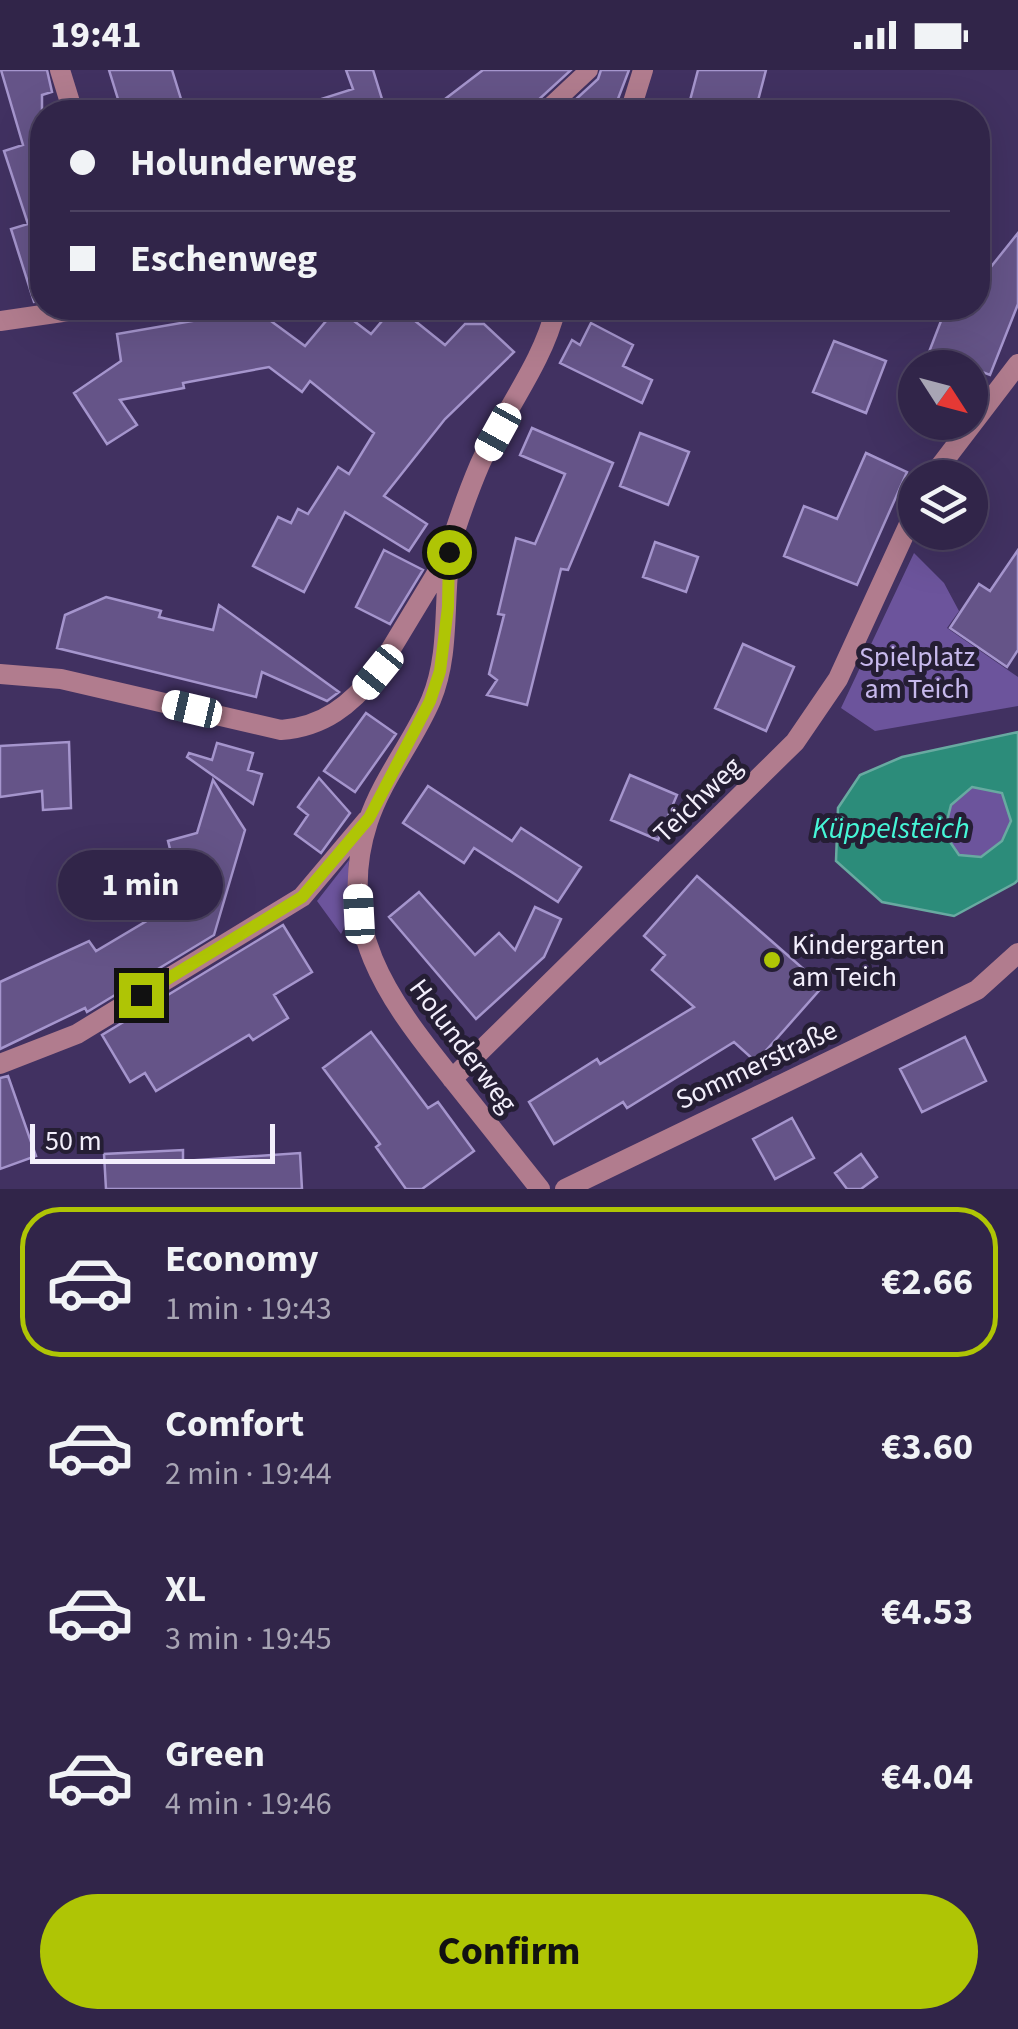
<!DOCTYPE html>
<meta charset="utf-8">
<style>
body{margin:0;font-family:"Source Sans 3",sans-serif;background:#3d3153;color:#f1f3f6;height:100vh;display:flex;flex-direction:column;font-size:38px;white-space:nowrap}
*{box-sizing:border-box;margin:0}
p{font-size:32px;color:#a8a5b4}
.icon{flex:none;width:55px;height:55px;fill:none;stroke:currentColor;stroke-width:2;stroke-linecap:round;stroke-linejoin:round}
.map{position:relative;height:1119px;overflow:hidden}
.sheet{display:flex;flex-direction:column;background:#312549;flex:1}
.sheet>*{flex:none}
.guide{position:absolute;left:30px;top:30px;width:960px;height:220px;border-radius:40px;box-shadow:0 10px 40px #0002,0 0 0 2px #4c4261;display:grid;align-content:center;height:220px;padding:0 40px;background:#312549}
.needle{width:65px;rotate:126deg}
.tools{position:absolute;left:898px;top:280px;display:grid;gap:20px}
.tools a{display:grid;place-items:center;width:90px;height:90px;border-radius:50%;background:#312549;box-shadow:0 10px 40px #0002,0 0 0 2px #4c4261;font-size:50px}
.scale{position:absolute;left:30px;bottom:25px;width:245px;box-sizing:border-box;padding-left:10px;border:5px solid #f3effc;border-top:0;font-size:28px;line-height:35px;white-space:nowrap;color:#f3effc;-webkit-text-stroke:8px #251e34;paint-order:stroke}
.end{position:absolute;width:45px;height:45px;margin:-22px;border:12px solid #afc505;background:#111;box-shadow:0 0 0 5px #111}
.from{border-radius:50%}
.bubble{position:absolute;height:70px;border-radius:35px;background:#312549;box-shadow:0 10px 40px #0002,0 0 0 2px #4c4261;font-size:32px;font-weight:700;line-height:70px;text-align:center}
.car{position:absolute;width:30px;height:60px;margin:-30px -15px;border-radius:12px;box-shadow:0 0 8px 2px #0007;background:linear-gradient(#fff 24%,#345 0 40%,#fff 0 76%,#345 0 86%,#fff 0)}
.guide b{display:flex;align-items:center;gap:35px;height:95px;font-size:38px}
.guide b+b{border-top:2px solid #4c4261}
.guide i{width:25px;height:25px;background:#f1f3f6}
ul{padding:18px 0 0;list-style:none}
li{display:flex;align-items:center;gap:30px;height:150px;margin:0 20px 15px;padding:0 20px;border:5px solid transparent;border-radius:40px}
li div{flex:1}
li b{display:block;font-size:38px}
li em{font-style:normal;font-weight:700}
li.on{border-color:#afc505}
li>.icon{width:90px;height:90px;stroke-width:1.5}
.action{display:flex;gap:20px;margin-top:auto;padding:20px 40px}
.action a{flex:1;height:115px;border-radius:60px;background:#afc505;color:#111;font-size:40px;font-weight:700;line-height:115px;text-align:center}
.status{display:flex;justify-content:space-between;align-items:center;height:70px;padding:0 50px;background:#312549;direction:ltr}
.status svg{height:28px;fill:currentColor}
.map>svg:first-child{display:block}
.green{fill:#6c549c}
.water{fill:#2c8c7a;stroke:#68aaa1;stroke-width:2.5;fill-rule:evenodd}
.building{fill:#655488;stroke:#a595cd;stroke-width:2.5}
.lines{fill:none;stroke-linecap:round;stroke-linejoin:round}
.service{stroke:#b17c8e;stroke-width:18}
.minor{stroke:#b17c8e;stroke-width:20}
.tertiary{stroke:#b17c8e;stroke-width:20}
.route{stroke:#afc505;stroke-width:12}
.poi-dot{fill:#afc505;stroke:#251e34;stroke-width:4}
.labels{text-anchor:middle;stroke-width:10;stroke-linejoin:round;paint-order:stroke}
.park-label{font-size:28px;fill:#c7b9ed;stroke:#251e34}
.street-label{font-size:28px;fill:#f3effc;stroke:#251e34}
.poi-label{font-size:28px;fill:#f3effc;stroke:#251e34;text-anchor:start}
.water-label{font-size:30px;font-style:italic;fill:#46f7d7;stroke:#251e34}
</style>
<div class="status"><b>19:41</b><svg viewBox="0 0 49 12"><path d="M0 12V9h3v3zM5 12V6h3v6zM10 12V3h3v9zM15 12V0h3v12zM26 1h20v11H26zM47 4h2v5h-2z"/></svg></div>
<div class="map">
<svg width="1018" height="1119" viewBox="0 0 1018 1119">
<rect width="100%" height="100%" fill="#413161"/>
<path class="green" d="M914 483 944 513 959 541 947 558 1018 607V636L875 661 841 638Z
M972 717 1002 723 1011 751 1002 771 981 787 959 785 944 763 951 735Z
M349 790C347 813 353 845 341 864L317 831Z"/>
<path class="water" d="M1018 662V810L1015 813 954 846 882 832 836 791 838 738 860 705 902 687ZM972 717 1002 723 1011 751 1002 771 981 787 959 785 944 763 951 735Z"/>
<path class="building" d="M1 0H47L52 22 42 25V231L34 232 11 159 28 154 4 81 23 75Z
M109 0H172L185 42H122Z
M346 0H373L386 42H297L296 37 353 19Z
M483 0H571L535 33 532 42H428Z
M601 0H629L613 42H562L598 9Z
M698 0H766L755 42H706L688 38Z
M1018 163V234L990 305 929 282 946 238H978V213Z
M337 238 371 264 393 238H399L445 275 465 254H484L514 282 445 349 384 426 427 454 409 481 345 442 304 522 253 496 278 447 291 453 298 439 308 444 338 397 349 404 374 363 310 311 302 322 269 297 183 313 184 318 120 330 137 355 107 374 74 323 121 291 117 264 256 240 305 276Z
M591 253 633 275 623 296 652 310 642 333 560 293 572 270 580 275Z
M834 271 886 291 866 343 813 322Z
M532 358 613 393 568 500 561 499 527 635 487 625 497 610 489 604 504 545 498 544 516 468 535 474 565 404 520 385Z
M640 363 689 382 668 435 620 416Z
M866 383 907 402 857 515 784 486 804 436 837 449Z
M655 472 698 487 686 522 643 507Z
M384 480 423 500 390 554 356 537Z
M1018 480V580L1007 597 950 558 979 514 990 521Z
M106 527 161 541 159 547 213 560 219 535 339 622 327 631 262 602 256 627 57 578 65 545Z
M743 574 794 597 766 661 715 638Z
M366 643 396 664 355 722 324 701Z
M69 672 71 738 43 740 42 721 0 727V676Z
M217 673 253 683 248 700 262 704 253 734 187 687 189 683 212 690Z
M630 705 677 725 658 770 611 750Z
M319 708 350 743 321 783 295 764 308 745 298 737Z
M213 710 245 760 214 865 87 942 85 938 0 979V912L89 871 96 881 165 840 138 799 170 779 168 771 197 763Z
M428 716 512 771 521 758 581 797 558 832 474 778 464 793 403 753Z
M697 806 823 916 756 992 734 972 627 1038 623 1032 554 1074 529 1032 597 989 600 994 694 937 652 900 665 885 644 866Z
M419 822 475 885 499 863 515 880 535 837 561 849 544 887 476 949 389 847Z
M283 855 312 902 274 925 288 948 253 970 249 965 156 1021 145 1003 130 1012 102 965Z
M371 962 428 1038 438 1032 474 1081 422 1119H406L376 1077 380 1074 323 998Z
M965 967 986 1011 922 1042 900 999Z
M8 1006 36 1086 0 1099V1008Z
M792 1048 814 1088 775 1109 753 1069Z
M183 1080V1091L300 1083 302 1119H106L104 1084Z
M861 1084 877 1107 861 1119H847L835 1103Z"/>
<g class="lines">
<path class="service" d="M544 42 589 0"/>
<path class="minor" d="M60 0 73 42
M931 408 1018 294
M0 604 61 609 281 660C323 657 351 635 377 602L449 483
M0 994 77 964 302 827 367 750
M452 1009 795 672 838 609 915 441
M540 1119C510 1081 480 1044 450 1006 388 929 334 856 368 752 382 709 413 672 431 630 454 575 439 514 456 458 463 437 471 415 480 394 504 340 542 295 556 238
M565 1119 977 920 1018 883"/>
<path class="tertiary" d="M630 42 643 0
M474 238H492
M0 251 90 238"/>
</g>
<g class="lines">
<path class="route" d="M141 925 302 827 369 748 430 631 440 601 448 537 449 482"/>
</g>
<circle class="poi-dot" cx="772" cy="890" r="10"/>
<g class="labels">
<g class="park-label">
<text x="917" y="596">Spielplatz<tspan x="917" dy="32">am Teich</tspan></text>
</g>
<g class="street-label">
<text transform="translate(697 729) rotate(-44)" y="10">Teichweg</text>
<text transform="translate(464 975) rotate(53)" y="10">Holunderweg</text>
<text transform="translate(756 994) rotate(-25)" y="10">Sommerstraße</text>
</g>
<g class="poi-label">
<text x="792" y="884">Kindergarten<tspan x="792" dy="32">am Teich</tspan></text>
</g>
<g class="water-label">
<text x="891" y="768">Küppelsteich</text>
</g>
</g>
</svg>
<div class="tools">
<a><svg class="needle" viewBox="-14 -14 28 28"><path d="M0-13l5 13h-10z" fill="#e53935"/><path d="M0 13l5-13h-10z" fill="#a8a5b4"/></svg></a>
<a><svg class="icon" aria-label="layers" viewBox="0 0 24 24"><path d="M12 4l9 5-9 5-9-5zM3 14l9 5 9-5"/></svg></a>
</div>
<div class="scale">50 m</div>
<i class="end from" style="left:449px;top:482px"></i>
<i class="end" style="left:141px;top:925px"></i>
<div class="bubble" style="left:58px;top:780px;width:165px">1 min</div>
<i class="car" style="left:498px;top:362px;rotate:209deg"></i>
<i class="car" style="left:378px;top:602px;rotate:219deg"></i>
<i class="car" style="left:192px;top:639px;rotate:283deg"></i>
<i class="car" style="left:359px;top:844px;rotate:357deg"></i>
<div class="guide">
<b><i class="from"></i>Holunderweg</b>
<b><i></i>Eschenweg</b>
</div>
</div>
<section class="sheet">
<ul>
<li class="on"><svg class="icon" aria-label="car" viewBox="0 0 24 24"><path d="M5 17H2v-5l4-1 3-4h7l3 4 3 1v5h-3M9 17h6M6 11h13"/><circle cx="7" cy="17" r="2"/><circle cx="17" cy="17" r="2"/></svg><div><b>Economy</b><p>1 min · 19:43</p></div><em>€2.66</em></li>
<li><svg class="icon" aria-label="car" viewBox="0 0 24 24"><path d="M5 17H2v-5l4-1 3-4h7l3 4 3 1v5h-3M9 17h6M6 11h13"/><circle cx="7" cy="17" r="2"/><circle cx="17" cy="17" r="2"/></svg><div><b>Comfort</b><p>2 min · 19:44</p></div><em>€3.60</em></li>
<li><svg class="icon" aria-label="car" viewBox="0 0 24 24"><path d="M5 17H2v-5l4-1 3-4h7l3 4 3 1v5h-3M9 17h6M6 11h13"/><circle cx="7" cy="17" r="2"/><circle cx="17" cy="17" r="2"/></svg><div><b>XL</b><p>3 min · 19:45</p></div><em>€4.53</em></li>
<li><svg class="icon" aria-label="car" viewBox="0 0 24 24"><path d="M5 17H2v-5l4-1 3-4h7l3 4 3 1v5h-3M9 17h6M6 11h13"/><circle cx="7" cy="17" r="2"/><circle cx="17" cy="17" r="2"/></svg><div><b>Green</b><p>4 min · 19:46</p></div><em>€4.04</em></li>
</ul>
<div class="action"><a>Confirm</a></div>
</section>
